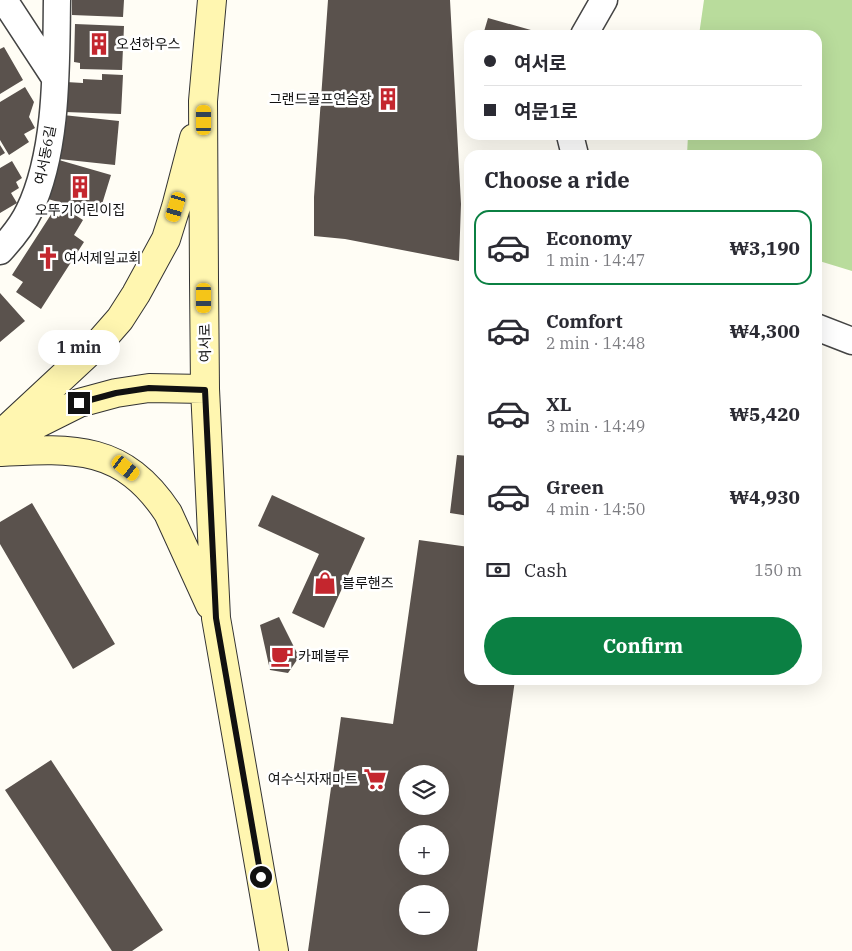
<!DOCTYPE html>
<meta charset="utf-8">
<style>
body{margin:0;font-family:"IBM Plex Serif","Noto Sans KR",serif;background:#f7f7f7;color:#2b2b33;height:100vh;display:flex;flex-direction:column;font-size:19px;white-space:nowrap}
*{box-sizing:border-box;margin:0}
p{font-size:16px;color:#7c7c81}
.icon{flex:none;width:28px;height:28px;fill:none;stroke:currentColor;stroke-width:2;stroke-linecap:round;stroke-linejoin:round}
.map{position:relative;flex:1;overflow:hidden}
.drawer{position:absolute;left:464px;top:150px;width:358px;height:535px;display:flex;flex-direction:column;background:#fff;border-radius:15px;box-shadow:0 5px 20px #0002}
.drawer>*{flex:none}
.hud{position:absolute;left:464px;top:30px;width:358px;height:110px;border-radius:15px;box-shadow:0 5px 20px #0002;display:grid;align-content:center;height:110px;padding:0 20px;background:#fff}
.tools{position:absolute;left:399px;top:765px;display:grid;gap:10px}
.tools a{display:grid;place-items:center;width:50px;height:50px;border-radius:50%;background:#fff;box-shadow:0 5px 20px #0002;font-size:25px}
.end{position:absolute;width:22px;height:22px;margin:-11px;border:6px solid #111;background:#fff;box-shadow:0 0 0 2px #fff}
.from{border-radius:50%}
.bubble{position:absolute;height:35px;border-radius:18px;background:#fff;box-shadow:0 5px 20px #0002;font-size:16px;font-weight:800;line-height:35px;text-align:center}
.car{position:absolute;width:15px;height:30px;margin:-15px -8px;border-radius:6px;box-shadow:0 0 4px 1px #0007;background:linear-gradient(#f5c518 24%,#345 0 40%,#f5c518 0 76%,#345 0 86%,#f5c518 0)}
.hud b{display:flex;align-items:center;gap:18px;height:48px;font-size:19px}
.hud b+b{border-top:1px solid #e1e1e2}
.hud i{width:12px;height:12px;background:#2b2b33}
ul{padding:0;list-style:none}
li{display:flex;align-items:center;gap:15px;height:75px;margin:0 10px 8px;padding:0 10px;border:2px solid transparent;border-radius:15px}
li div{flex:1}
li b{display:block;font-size:19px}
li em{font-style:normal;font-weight:800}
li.active{border-color:#0b8043}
li>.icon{width:45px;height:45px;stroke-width:1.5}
h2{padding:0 20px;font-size:22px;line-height:60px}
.pay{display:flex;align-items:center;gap:12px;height:55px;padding:0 20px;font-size:19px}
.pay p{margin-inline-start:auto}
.button{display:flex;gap:10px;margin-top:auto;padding:10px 20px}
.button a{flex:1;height:58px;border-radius:30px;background:#0b8043;color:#fff;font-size:20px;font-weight:800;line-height:58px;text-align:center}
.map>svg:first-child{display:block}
.forest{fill:#b9dc9c}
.building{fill:#5a524d;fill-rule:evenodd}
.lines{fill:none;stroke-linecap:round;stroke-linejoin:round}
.street-casing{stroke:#444;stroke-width:29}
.secondary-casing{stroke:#333;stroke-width:30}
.street{stroke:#fff;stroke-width:26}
.secondary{stroke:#fff6b0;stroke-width:28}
.route{stroke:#111;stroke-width:6}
.labels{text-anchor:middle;stroke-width:5;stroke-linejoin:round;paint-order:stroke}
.poi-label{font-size:14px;fill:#111;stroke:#fff;text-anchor:start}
.street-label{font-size:14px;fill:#111;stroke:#fff}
</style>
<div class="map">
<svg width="852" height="951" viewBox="0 0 852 951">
<rect width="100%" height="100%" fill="#fffdf5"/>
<path class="forest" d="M704 0H852V271L816 260V155H687L688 135H816V35H699Z"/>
<path class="building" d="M72 0H124L123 17 72 15Z
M328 0H450L461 204 459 261 345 239 314 236V197Z
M488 18 545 34 544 35H483Z
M75 24 124 26 122 70 80 69V63L74 62Z
M4 47 23 80 0 94V49Z
M102 74 123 75 121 114 65 112 66 82 83 83V79L102 80Z
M25 87 34 102 29 117 35 128 24 134 29 142 9 155 0 140V102Z
M468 88H469V101L465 100Z
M63 115 119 121 115 165 59 159Z
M0 145 5 153 0 156Z
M59 160 111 175 99 214 48 199Z
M12 161 22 178 16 182 19 188 11 193 17 203 0 213V168Z
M64 208 83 220 74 235 84 242 41 309 16 292 23 282 12 275 52 213 59 217Z
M0 293 25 321 0 342Z
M457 455 469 456V516L450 513Z
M272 495 365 538 324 628 292 613 319 554 258 526Z
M32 503 115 644 73 669 0 544V522Z
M419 540 469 547V680H515L477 951H308L341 717 393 724ZM408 774H440V806H408ZM408 834H440V866H408ZM408 894H440V926H408Z
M279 617 299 657 288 673 270 670 260 625Z
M51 760 163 930 132 951H112L5 790Z"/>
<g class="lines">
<defs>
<path id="street" d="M4 0 55 78
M584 35 604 0
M570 135 575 155
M0 251C11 239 22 226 29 211 58 151 56 66 57 0
M816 327 852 341"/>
<path id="secondary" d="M212 0 203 101 204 280 205 389 216 618 274 951
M0 435 99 343 120 319 136 294 166 239 176 207 194 138
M9 438 79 403 116 393 149 388 205 389
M0 452C74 448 123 445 168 513L210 605"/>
</defs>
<use href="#street" class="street-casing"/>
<use href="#secondary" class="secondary-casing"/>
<use href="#street" class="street"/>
<use href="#secondary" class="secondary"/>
</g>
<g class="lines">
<path class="route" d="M79 403 116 393 149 388 205 390 216 618 261 877"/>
</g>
<defs>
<symbol id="building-bare" viewBox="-9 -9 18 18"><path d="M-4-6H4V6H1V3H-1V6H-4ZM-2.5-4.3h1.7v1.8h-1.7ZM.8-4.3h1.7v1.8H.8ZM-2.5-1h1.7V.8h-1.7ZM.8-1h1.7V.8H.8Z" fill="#c4262e" stroke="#fff" stroke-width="2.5" paint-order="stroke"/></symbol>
<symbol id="church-bare" viewBox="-9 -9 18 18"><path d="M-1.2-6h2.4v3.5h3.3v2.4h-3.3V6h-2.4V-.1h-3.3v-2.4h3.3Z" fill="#c4262e" stroke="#fff" stroke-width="2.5" paint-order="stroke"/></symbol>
<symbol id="shop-bare" viewBox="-9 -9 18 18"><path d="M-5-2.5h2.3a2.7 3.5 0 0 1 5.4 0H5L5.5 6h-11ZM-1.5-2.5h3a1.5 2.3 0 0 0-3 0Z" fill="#c4262e" stroke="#fff" stroke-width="2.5" paint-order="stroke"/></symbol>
<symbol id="cafe-bare" viewBox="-9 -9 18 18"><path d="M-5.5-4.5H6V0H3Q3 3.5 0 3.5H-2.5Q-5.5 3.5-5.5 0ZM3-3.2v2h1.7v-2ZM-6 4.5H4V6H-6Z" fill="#c4262e" stroke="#fff" stroke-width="2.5" paint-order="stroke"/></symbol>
<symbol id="supermarket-bare" viewBox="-9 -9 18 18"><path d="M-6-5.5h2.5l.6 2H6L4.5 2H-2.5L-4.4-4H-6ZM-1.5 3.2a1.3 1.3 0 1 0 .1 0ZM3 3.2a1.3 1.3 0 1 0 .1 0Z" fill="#c4262e" stroke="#fff" stroke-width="2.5" paint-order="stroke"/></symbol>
</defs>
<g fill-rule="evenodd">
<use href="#building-bare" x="83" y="28" width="32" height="32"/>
<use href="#building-bare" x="372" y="83" width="32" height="32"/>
<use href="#building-bare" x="64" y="171" width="32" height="32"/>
<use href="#church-bare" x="32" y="242" width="32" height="32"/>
<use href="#shop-bare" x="309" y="567" width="32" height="32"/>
<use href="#cafe-bare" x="266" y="640" width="32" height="32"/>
<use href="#supermarket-bare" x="359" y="763" width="32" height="32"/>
</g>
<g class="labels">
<g class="poi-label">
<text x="116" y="49">오션하우스</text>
<text x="372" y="104" text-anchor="end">그랜드골프연습장</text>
<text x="80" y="215" text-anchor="middle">오뚜기어린이집</text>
<text x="64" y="263">여서제일교회</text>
<text x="342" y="588">블루핸즈</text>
<text x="298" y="661">카페블루</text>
<text x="358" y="784" text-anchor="end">여수식자재마트</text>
</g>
<g class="street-label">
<text transform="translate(45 155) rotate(-79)" y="5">여서동6길</text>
<text transform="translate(205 343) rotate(-91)" y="5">여서로</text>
</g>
</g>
</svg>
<div class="tools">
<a><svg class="icon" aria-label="layers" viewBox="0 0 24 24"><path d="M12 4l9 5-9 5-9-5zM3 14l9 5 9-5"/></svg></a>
<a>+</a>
<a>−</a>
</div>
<i class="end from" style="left:261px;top:877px"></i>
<i class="end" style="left:79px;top:403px"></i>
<div class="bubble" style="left:38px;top:330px;width:82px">1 min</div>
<i class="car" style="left:204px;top:120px;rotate:0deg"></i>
<i class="car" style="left:176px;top:207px;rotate:197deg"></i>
<i class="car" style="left:204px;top:298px;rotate:180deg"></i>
<i class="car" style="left:126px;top:468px;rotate:128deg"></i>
<div class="hud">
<b><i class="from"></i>여서로</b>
<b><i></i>여문1로</b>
</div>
<section class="drawer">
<h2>Choose a ride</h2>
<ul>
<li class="active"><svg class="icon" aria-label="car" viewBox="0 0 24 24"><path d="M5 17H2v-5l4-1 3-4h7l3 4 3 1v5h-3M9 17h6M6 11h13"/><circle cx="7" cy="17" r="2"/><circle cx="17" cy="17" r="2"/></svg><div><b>Economy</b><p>1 min · 14:47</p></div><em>₩3,190</em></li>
<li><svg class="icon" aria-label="car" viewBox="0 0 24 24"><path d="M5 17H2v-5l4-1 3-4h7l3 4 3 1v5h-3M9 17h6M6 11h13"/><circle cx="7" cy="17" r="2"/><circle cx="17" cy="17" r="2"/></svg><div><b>Comfort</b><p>2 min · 14:48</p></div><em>₩4,300</em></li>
<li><svg class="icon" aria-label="car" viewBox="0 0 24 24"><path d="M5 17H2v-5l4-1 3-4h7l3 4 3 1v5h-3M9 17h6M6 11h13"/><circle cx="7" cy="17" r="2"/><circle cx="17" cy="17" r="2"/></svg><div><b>XL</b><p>3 min · 14:49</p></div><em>₩5,420</em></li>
<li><svg class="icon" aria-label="car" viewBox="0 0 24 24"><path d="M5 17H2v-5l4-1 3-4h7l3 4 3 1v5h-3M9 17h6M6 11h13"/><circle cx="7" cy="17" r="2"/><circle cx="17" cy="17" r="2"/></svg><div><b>Green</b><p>4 min · 14:50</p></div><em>₩4,930</em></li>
</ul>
<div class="pay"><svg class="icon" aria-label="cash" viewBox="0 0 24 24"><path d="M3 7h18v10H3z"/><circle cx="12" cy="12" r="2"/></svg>Cash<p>150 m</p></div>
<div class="button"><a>Confirm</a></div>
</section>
</div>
